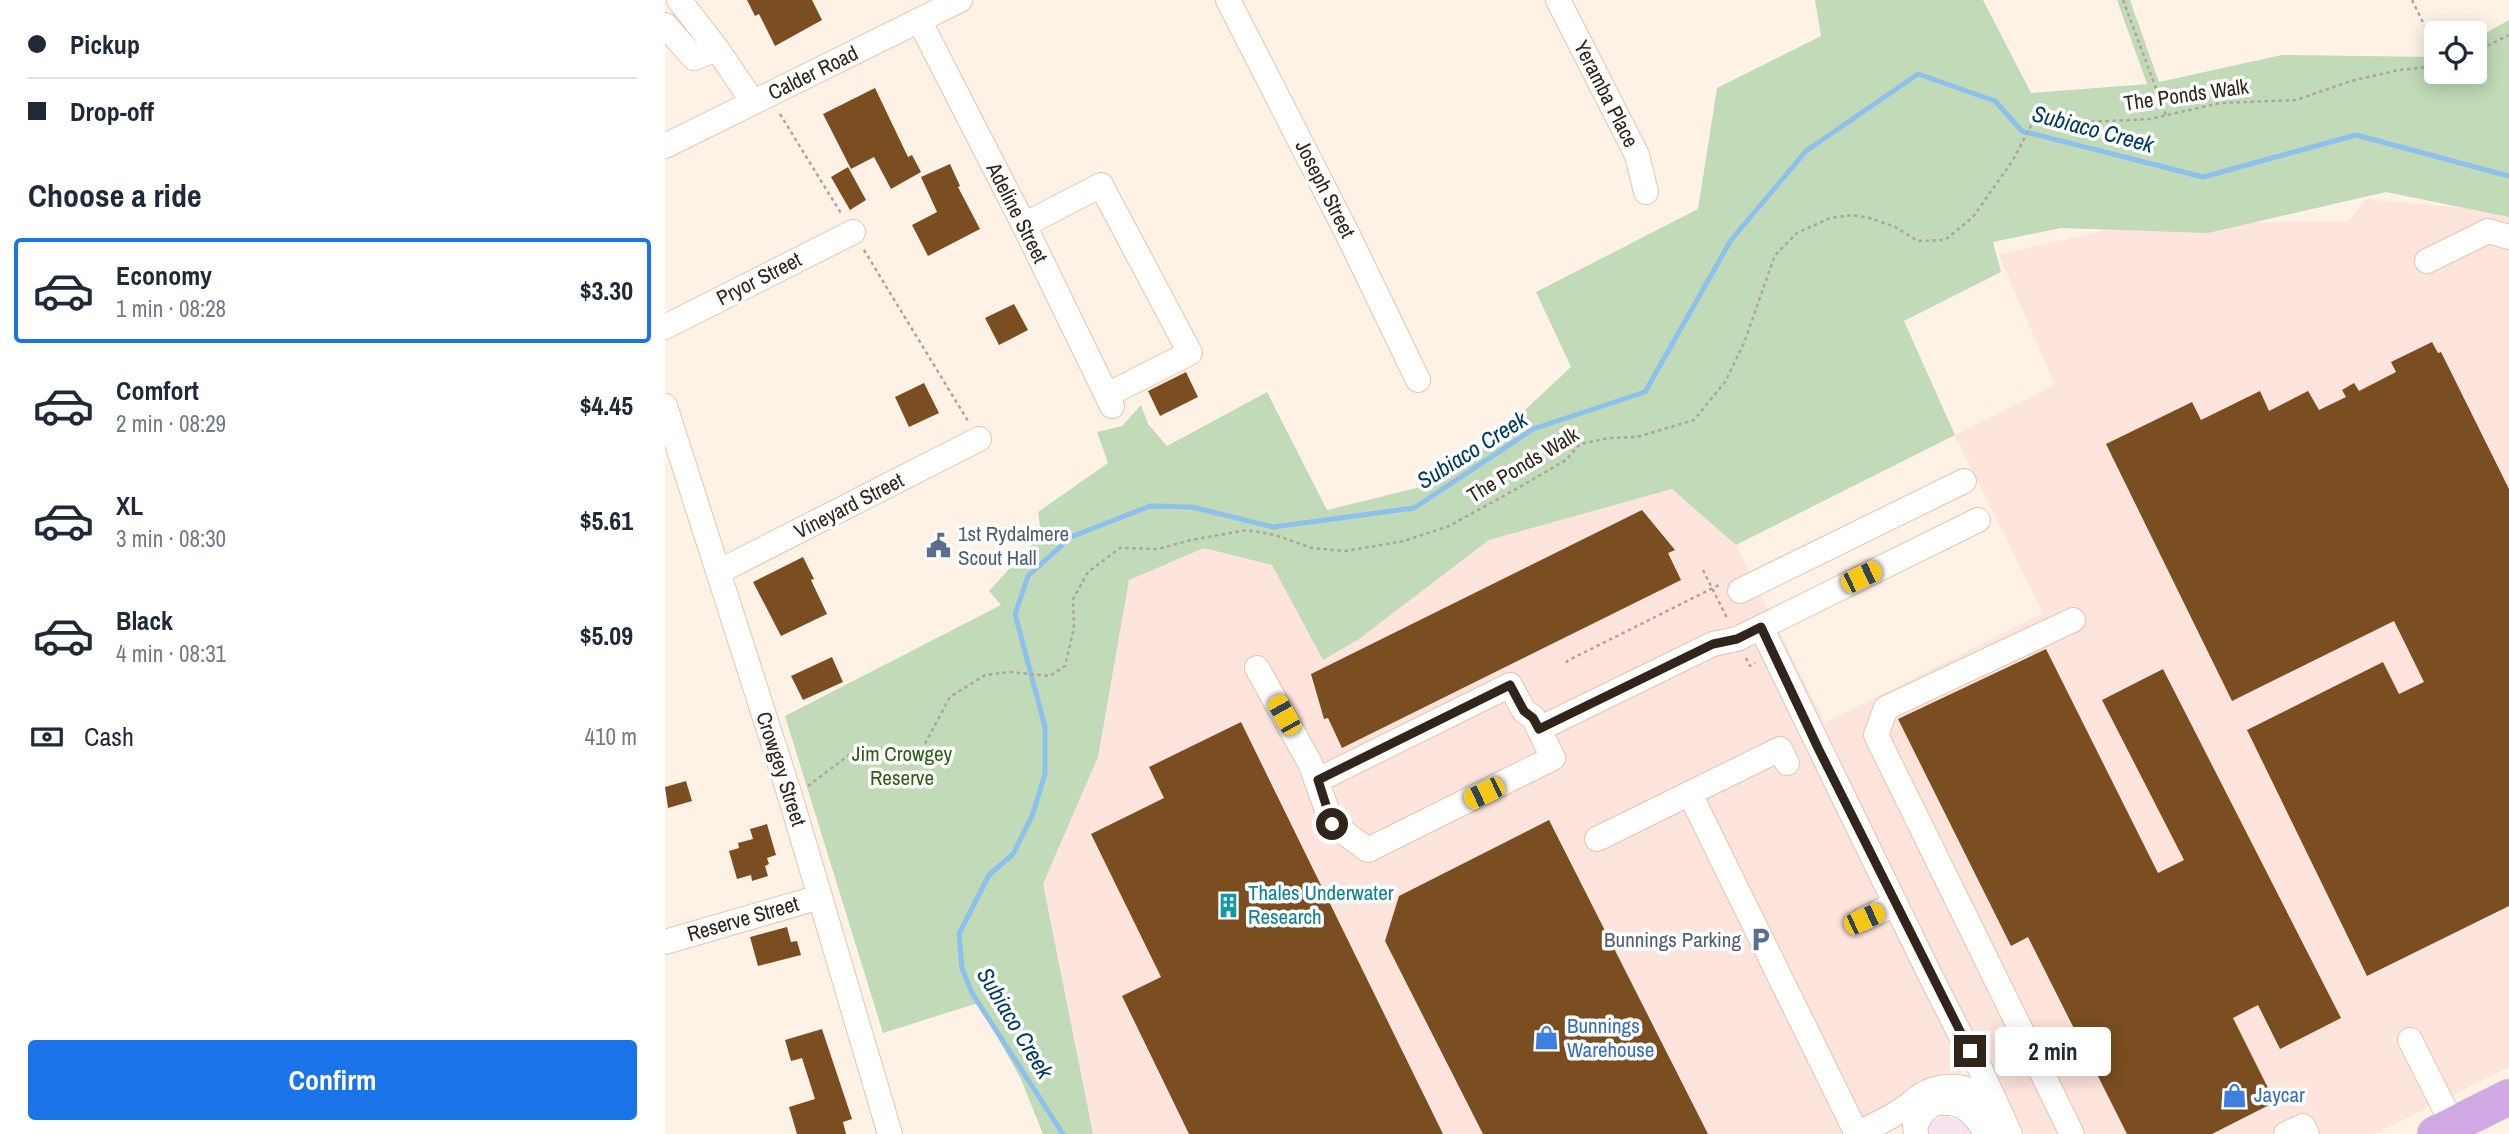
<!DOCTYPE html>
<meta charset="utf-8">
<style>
body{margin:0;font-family:"Archivo Narrow",sans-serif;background:#f2f2f3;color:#1f2937;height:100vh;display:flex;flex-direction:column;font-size:26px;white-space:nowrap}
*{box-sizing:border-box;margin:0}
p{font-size:23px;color:#747a83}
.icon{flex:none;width:38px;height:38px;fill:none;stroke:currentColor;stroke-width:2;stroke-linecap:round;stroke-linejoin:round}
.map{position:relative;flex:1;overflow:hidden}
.panel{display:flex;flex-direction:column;background:#fff;width:665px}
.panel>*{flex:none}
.guide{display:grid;align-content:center;height:154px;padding:0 28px;background:#fff}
.buttons{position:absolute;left:1759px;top:21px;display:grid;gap:14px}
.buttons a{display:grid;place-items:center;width:63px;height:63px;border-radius:7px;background:#fff;box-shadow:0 4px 18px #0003;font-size:35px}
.end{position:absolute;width:32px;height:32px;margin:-16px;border:9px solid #30251b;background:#fff;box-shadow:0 0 0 4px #fff}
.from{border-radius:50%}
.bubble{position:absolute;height:49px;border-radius:7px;background:#fff;box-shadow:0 4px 18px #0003;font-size:23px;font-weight:800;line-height:49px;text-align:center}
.car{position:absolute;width:21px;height:42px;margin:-21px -10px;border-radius:9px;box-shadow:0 0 5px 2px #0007;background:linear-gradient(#f5c518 24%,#345 0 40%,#f5c518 0 76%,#345 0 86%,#f5c518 0)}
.guide b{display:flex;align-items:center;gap:24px;height:66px;font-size:26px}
.guide b+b{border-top:2px solid #e0e1e3}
.guide i{width:18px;height:18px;background:#1f2937}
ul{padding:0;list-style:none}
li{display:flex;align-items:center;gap:21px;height:105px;margin:0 14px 10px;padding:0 14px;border:4px solid transparent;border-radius:7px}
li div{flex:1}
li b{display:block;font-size:26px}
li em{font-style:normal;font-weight:800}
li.selected{border-color:#1a73e8}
li>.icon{width:63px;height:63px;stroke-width:1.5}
h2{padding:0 28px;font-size:32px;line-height:84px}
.pay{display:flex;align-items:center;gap:18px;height:77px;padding:0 28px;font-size:26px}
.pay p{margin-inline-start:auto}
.action{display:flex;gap:14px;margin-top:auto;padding:14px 28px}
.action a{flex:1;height:80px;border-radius:7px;background:#1a73e8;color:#fff;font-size:28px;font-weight:800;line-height:80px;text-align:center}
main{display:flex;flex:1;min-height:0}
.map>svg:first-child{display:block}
.commercial{fill:#f9e3f1}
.industrial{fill:#fde4dd}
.green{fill:#c1dab7}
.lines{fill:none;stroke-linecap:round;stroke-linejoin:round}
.stream{stroke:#8ec0ee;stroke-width:5}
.building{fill:#7a4e20}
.minor-casing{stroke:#e3c6ac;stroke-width:26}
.highway-casing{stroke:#d6d3d1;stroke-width:37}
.path{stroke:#b1a59b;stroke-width:2.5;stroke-dasharray:3.5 3.5;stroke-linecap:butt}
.minor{stroke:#fff;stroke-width:24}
.highway{stroke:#cfa8e4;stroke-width:35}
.route{stroke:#30251b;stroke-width:9}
.labels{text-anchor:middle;stroke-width:7;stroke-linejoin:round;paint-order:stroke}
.street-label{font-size:21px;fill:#30251b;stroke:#fff}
.service-label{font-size:21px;fill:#4e5e75;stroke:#fff;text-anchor:start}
.park-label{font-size:21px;fill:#2f5d13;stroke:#fff}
.culture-label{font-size:21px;fill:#0d838f;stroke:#fff;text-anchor:start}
.shop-label{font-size:21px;fill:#366cbe;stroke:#fff;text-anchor:start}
.water-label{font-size:23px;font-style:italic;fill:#003b64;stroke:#fff}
</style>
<main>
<section class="panel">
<div class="guide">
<b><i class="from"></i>Pickup</b>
<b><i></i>Drop-off</b>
</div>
<h2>Choose a ride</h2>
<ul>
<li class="selected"><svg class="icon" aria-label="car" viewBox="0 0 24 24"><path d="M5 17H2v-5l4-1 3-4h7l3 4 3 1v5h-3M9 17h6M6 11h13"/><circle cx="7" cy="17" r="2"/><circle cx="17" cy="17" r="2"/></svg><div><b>Economy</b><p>1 min · 08:28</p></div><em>$3.30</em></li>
<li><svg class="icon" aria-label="car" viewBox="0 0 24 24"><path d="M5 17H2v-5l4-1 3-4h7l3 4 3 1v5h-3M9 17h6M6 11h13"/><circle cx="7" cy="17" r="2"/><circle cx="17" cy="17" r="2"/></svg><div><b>Comfort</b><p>2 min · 08:29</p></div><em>$4.45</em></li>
<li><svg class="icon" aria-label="car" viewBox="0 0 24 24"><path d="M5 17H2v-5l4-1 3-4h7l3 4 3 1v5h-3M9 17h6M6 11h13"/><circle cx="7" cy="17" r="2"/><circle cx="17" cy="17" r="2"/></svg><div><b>XL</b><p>3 min · 08:30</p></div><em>$5.61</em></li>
<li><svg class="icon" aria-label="car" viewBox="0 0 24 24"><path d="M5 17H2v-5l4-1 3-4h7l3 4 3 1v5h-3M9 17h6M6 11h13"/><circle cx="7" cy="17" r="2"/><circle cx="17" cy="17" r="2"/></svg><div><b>Black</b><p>4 min · 08:31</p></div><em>$5.09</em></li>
</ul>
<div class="pay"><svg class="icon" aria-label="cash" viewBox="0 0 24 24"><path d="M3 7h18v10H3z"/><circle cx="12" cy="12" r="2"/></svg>Cash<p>410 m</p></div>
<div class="action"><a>Confirm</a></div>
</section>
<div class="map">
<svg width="1844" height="1134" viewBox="0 0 1844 1134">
<rect width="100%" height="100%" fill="#fef2e7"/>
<path class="commercial" d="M1280 1116 1300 1122 1307 1134H1244Z"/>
<path class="industrial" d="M1701 199 1844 212V1067L1709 1134H1360L1323 1060 1209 1113 1220 1134H428L378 884 433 757 464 580 539 548 607 565 694 639 824 540 1007 489 1071 545 1160 723 1378 613 1290 435 1390 385 1334 255 1467 224 1684 221Z"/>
<path class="green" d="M1150 0H1318L1366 93 1482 84 1452 0H1465L1494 82 1617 55 1771 57V72H1810V39L1844 20V217L1721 192 1543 233 1396 228 1328 242 1336 272 1239 321 1290 435 1071 545 1007 489 824 540 694 639 658 660 607 565 539 548 464 580 433 757 378 884 428 1134H378L355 1077 313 1003 218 1033 120 716 336 605 324 591 376 534 373 512 443 463 432 432 457 426 476 405 483 424 502 446 602 392 662 510 772 483 806 453 835 433 906 367 871 292 1033 209 1052 88 1156 36Z"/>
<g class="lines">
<path class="stream" d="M398 1134 307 993 297 968 294 934 324 875 348 854 367 816 380 774V727L350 614 363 576 406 537 485 506 527 507 608 527 749 508 868 429 980 392 1066 240 1141 151 1253 74 1330 101 1357 131 1538 177 1691 135 1844 176"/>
</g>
<path class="building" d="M82 0H147L157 20 110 46 94 14 90 16Z
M210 88 243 157 247 155 256 172 226 189 209 157 186 169 158 114Z
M285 164 295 186 293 187 315 229 263 256 247 225 272 212 256 177Z
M183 167 201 200 185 210 166 177Z
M349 304 363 330 334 345 320 318Z
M1767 342 1773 353 1776 352 1844 489V906L1702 976 1582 730 1718 662 1734 694 1759 682 1729 621 1567 701 1441 444 1527 402 1536 420 1595 391 1604 411 1643 391 1654 410 1681 397 1677 390 1689 383 1694 391 1731 372 1726 362Z
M521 372 533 397 495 416 483 391Z
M259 383 274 413 244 427 230 397Z
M977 510 1010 550 1003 553 1016 580 677 748 663 718 659 719 646 674Z
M138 557 149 579 146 580 162 614 116 636 88 582Z
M1381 649 1493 873 1519 860 1437 700 1498 669 1676 1018 1615 1049 1593 1005 1568 1018 1610 1102 1547 1134H1462L1363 937 1346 946 1233 719Z
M167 657 178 682 138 700 126 676Z
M576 722 778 1134H524L457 996 496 977 426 834 499 798 484 767Z
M21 781 27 801 3 808 0 787Z
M884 820 1043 1134H818L720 941 734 896Z
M102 824 111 855 102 858 104 864 100 866 103 876 87 881 86 875 72 879 64 851 74 848 73 843 88 839 85 829Z
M122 927 126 942 132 941 136 955 93 966 85 937Z
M157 1029 187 1119 178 1122 181 1134H132L124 1107 150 1099 137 1058 126 1061 120 1040Z"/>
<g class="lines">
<defs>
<path id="minor" d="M14 0 52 49 88 102
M563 0 683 235 753 380
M893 0 972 155 981 192
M254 20 359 225 447 406
M0 25 29 58 52 49
M0 146 295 0
M359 225 436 185 525 353 442 395
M1762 261 1823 231 1844 237
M0 327 188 232
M0 406 126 799 225 1134
M53 572 314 439
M1075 591 1299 481
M1096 627 1265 975 1297 1038 1313 1064 1345 1134
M592 668 645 763 667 824 703 850 888 758 868 717 859 711 845 685 653 780
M874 729 1048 644 1072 639 1313 520
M1025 794 1192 1134
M932 839 1115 749 1122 763
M1199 919 1230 904
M0 942 155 897
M1745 1040 1788 1125
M1262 1105C1294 1098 1305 1107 1322 1134
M1191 1134C1206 1127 1221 1120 1235 1111 1244 1106 1252 1096 1262 1092 1287 1081 1313 1088 1331 1107
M1251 1134 1250 1125 1259 1111 1268 1104
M1407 1134 1211 735 1221 708 1408 620
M1621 1134 1638 1126 1642 1134"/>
<path id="highway" d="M1770 1134 1844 1097"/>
</defs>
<use href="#minor" class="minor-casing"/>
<use href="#highway" class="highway-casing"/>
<path class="path" d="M1458 0 1501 115
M1747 0 1771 49
M1810 52 1844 35
M115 114 177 215
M199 250 303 421
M1038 570 1063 620
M1081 658 1085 666 1090 663
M902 663V661L1056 584
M143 786 184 755 255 753 285 697 320 675 345 672 385 676 400 666 409 628 408 599 423 572 455 548 493 549 526 540 582 530 610 535 647 548 681 551 739 541 784 526 853 488 901 460 915 444 944 438 972 437 1029 420 1060 382 1079 343 1110 255 1132 233 1165 218 1187 215 1205 218 1230 227 1253 241 1280 240 1308 217 1348 160 1371 116 1390 120 1422 122 1485 119 1555 103 1631 100 1686 81 1734 70 1771 66"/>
<use href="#minor" class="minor"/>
<use href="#highway" class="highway"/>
</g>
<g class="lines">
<path class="route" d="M667 824 653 780 845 685 859 711 868 718 874 729 1048 644 1072 639 1096 627 1153 748 1305 1051"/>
</g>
<defs>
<symbol id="civic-bare" viewBox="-9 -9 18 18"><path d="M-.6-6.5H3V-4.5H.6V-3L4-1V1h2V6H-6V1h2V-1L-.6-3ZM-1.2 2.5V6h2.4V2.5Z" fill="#5c6f8a" stroke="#fff" stroke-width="2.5" paint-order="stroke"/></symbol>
<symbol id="building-bare" viewBox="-9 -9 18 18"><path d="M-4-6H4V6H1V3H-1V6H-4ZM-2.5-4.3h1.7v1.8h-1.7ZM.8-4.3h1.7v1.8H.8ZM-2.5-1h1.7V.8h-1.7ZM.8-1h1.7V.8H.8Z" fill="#0f9aa8" stroke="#fff" stroke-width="2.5" paint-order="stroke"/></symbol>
<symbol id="parking-bare" viewBox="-9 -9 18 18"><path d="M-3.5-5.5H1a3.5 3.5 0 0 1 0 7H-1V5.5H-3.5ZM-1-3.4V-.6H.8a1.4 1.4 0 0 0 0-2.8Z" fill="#5c6f8a" stroke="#fff" stroke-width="2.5" paint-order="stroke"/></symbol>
<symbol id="shop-bare" viewBox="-9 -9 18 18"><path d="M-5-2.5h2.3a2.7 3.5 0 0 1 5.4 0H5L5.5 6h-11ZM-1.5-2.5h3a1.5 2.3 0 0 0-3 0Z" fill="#3f7fe0" stroke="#fff" stroke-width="2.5" paint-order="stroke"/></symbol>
</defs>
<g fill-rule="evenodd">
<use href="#civic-bare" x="256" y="528" width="35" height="35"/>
<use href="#building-bare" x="546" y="888" width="35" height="35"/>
<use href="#parking-bare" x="1078" y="922" width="35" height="35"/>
<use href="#shop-bare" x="864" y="1020" width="35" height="35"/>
<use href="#shop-bare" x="1552" y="1078" width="35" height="35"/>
</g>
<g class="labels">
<g class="street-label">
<text transform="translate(148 73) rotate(-26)" y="7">Calder Road</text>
<text transform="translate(941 94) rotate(63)" y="7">Yeramba Place</text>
<text transform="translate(1521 95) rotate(-8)" y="7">The Ponds Walk</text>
<text transform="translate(660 189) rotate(63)" y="7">Joseph Street</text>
<text transform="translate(352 213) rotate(63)" y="7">Adeline Street</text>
<text transform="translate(94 279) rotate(-27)" y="7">Pryor Street</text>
<text transform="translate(858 465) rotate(-31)" y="7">The Ponds Walk</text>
<text transform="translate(184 506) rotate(-27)" y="7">Vineyard Street</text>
<text transform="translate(116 769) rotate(72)" y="7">Crowgey Street</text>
<text transform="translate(78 919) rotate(-16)" y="7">Reserve Street</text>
</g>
<g class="service-label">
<text x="293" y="541">1st Rydalmere<tspan x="293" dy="24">Scout Hall</tspan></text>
<text x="1076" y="947" text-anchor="end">Bunnings Parking</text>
</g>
<g class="park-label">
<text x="237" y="761">Jim Crowgey<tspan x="237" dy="24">Reserve</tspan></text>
</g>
<g class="culture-label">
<text x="583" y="900">Thales Underwater<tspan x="583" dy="24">Research</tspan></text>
</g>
<g class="shop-label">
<text x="902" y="1033">Bunnings<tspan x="902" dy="24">Warehouse</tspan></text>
<text x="1589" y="1102">Jaycar</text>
</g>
<g class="water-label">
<text transform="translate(1428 129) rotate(15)" y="8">Subiaco Creek</text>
<text transform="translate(807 450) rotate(-32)" y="8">Subiaco Creek</text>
<text transform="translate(350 1023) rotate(59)" y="8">Subiaco Creek</text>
</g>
</g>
</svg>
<div class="buttons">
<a><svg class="icon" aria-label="locate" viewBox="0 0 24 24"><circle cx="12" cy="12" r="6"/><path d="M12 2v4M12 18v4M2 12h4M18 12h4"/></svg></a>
</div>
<i class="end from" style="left:667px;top:824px"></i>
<i class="end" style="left:1305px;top:1051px"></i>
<div class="bubble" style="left:1330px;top:1027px;width:116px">2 min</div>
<i class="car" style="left:1196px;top:577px;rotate:64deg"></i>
<i class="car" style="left:619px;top:715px;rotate:331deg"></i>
<i class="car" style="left:819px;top:793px;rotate:244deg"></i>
<i class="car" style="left:1199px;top:919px;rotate:65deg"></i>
</div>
</main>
